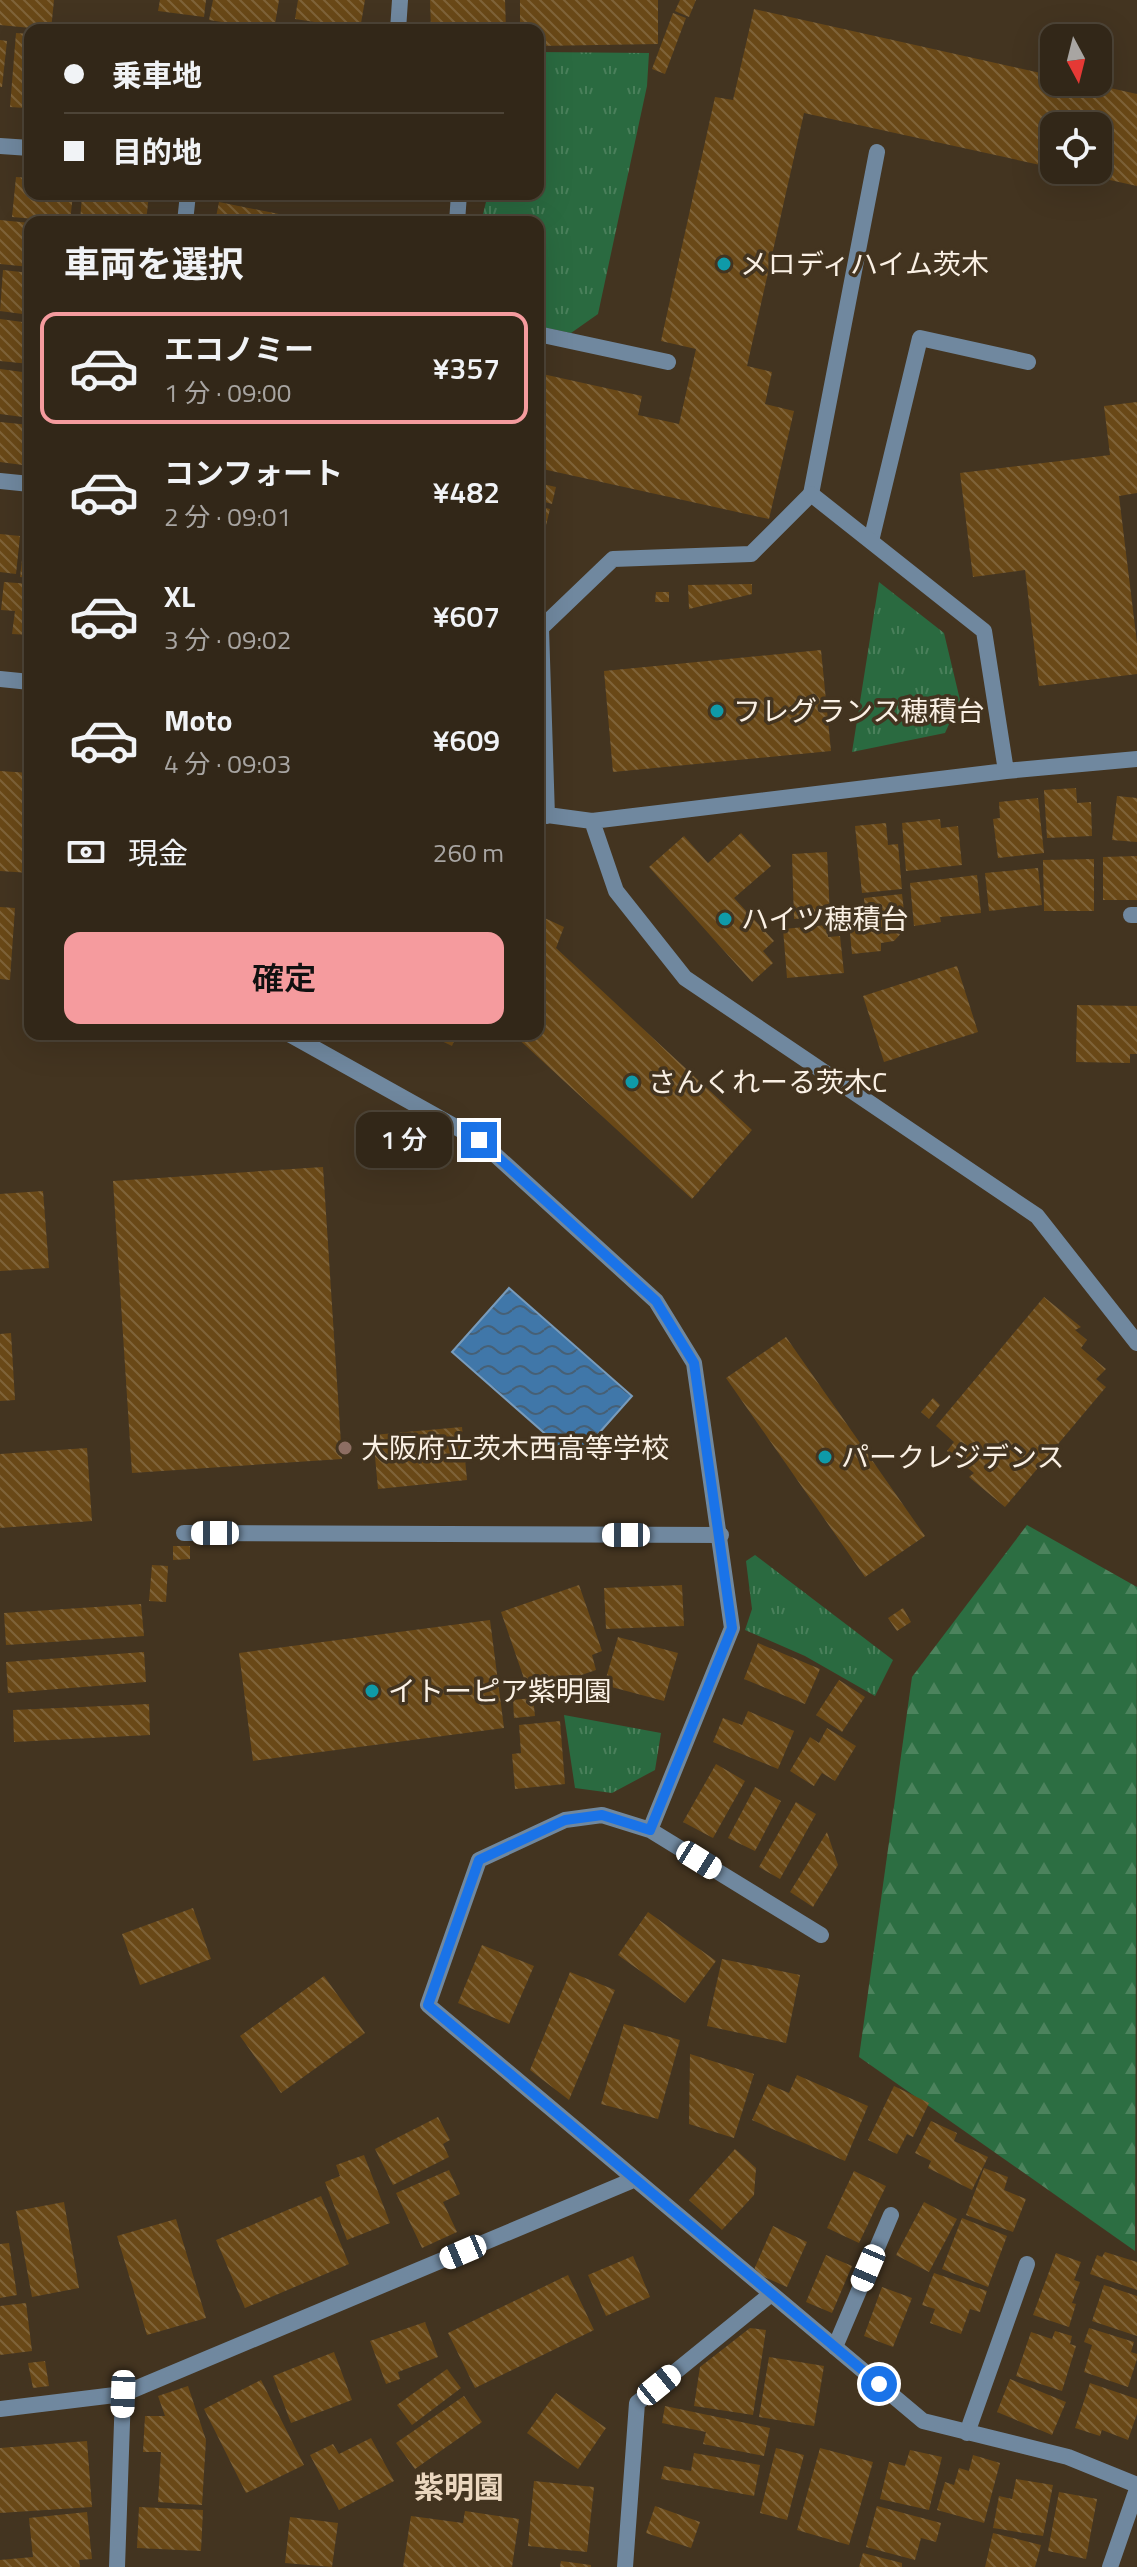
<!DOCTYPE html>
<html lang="ja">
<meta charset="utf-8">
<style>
body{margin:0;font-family:"Titillium Web","Noto Sans JP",sans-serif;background:#3d3325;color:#f1f3f6;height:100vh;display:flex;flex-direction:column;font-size:30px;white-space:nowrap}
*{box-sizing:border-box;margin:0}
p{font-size:26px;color:#a8a5a2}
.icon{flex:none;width:44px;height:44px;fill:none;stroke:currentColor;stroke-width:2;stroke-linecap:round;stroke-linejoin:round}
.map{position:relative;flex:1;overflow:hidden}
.sheet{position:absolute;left:24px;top:216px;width:520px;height:824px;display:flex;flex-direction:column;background:#322718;border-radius:16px;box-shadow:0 8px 32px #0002,0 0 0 2px #4d4437}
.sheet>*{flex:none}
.hud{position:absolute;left:24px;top:24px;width:520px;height:176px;border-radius:16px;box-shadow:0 8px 32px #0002,0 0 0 2px #4d4437;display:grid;align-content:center;height:176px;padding:0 40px;background:#322718}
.needle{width:52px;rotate:173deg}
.tools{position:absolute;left:1040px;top:24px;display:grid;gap:16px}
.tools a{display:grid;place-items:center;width:72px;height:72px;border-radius:16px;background:#322718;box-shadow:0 8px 32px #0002,0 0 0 2px #4d4437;font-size:40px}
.end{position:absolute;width:36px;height:36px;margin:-18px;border:10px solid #1a73e8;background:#fff;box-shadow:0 0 0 4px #fff}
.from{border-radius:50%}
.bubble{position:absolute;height:56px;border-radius:16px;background:#322718;box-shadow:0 8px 32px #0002,0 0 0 2px #4d4437;font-size:26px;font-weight:600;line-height:56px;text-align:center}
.car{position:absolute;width:24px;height:48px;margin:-24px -12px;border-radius:10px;box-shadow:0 0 6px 2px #0007;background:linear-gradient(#fff 24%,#345 0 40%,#fff 0 76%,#345 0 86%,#fff 0)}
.hud b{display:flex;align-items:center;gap:28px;height:76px;font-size:30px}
.hud b+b{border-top:2px solid #4d4437}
.hud i{width:20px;height:20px;background:#f1f3f6}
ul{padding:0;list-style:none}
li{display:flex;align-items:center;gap:24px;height:112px;margin:0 16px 12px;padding:0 24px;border:4px solid transparent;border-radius:16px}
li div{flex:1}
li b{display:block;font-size:30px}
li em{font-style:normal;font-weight:600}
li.active{border-color:#f59b9e}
li>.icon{width:72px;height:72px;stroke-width:1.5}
h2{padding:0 40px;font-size:36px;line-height:96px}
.pay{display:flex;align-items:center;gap:20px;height:88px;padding:0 40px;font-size:30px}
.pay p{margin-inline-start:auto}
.button{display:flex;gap:16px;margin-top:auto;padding:16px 40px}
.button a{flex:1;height:92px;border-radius:16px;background:#f59b9e;color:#111;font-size:32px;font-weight:600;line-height:92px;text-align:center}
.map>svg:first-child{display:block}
.grass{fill:url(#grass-tufts)}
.forest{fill:url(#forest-firs)}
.water{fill:url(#water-waves);stroke:#789bbb;stroke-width:2}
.building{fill:url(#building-back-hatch)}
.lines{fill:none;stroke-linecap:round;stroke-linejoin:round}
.lane{stroke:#70889f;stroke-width:16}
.street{stroke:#70889f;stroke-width:16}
.route{stroke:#1a73e8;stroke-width:10}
.culture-dot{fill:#0f9aa8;stroke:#433420;stroke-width:3}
.education-dot{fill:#8d6e63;stroke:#433420;stroke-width:3}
.labels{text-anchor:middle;stroke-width:7;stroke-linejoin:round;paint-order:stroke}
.poi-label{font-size:28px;fill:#faf0e4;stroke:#433420;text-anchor:start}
.neighbourhood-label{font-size:30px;font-weight:bold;fill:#ebd7bf;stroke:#433420}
</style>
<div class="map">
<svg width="1137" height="2567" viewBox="0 0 1137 2567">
<defs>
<pattern id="grass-tufts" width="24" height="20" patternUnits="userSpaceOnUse" patternTransform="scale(2)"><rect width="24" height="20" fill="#2a6a40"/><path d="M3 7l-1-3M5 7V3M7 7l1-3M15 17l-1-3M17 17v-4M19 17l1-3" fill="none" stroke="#4a805b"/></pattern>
<pattern id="forest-firs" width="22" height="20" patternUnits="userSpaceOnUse" patternTransform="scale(2)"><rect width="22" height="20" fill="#2c6e42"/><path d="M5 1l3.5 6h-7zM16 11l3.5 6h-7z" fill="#4c835d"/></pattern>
<pattern id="water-waves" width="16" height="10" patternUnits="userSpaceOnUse" patternTransform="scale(2)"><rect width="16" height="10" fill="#4077a9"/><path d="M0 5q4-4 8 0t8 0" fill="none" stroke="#466076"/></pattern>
<pattern id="building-back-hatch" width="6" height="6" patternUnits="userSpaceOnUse" patternTransform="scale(2)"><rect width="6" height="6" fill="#694817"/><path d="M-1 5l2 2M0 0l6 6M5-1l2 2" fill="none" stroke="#7f6339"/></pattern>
</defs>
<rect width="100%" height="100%" fill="#433420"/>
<path class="grass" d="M538 52 649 53 647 86 598 314 571 333 538 326V222H481L488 194H538Z
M879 582 944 633 960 700 945 733 852 752Z
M755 1555 893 1660 875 1696 805 1656 745 1630 752 1609 746 1561Z
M564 1715 661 1733 655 1770 612 1793 575 1788Z"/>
<path class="forest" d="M1027 1525 1137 1587 1135 2251 859 2057 912 1677Z"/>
<path class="water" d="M509 1288 632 1396 575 1460 452 1352Z"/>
<path class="building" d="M0 0H54L51 30 0 25Z
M160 0H206L204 17 158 11Z
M213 0H279L274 30 209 20Z
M298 0H365L360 29 295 19Z
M430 0H505L506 30H431Z
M520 0H658V44L538 46V30H520Z
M680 0H696L689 17 675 11Z
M754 9 1054 76V82H1083L1137 94V186L1069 171 1098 170V126H1054V168L804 113 747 366 772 372 765 404 794 411 769 519 538 468V373L642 396 638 415 679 424 696 349 661 341 715 97 733 100Z
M673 13 686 18 665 74 652 69Z
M16 33 30 34V123L24 122 25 108 10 107Z
M0 40 7 41 2 87H0Z
M16 177 30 178V194H73L70 222 12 217Z
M82 194H149L146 222H80Z
M219 202 284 215 283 222H215Z
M357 217 384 220V222H357Z
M0 220 30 223V267L0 264Z
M3 270 30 273V315L0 311Z
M0 319 30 323V364L0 361Z
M0 369 30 373V418L0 414Z
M1137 402V493L1119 496 1137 643V674L1039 686 1025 570 973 577 960 473 1110 455 1104 406Z
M0 422 30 425V466L0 462Z
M538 483 556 487 552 504 538 500Z
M538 506 550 509 543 538 538 537Z
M0 534 20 536 16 574 0 572Z
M25 534 30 535V578L20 577Z
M4 582 30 584V635L12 634 15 611 1 610Z
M752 584V594L689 609 688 585Z
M656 592H669V602H655Z
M821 650 831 751 613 772 604 671Z
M0 771 30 773V873L0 871Z
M1076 788 1077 803 1091 802 1092 836 1047 838 1044 790Z
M1117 796 1137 798V842L1112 840Z
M1038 798 1044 853 998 858 993 819 1000 818 999 802Z
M940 819 941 828 958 826 962 865 906 871 902 823Z
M886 823 888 845 898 844 902 889 862 893 855 826Z
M741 833 771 866 734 898 774 941 763 951 773 963 752 982 649 867 684 836 708 863Z
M827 852 830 917 794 919 792 854Z
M1137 856V900H1103V857Z
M1094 859V911H1044L1043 860Z
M1038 868 1042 905 989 911 985 873Z
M977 875 981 913 940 917 941 922 914 926 910 883Z
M902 894 906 928 894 941 881 943V951L852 954 848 912 865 910 864 898Z
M0 907 15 908 10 980 0 979Z
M538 915 564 927 556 948 752 1130 692 1199 513 1034H538Z
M827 925 828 937 840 936 844 973 787 978 783 929Z
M957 966 978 1032 884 1062 863 996Z
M1077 1005 1137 1006V1054H1130V1063L1076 1062Z
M427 1034H457L452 1046Z
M323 1167 342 1459 132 1473 113 1181Z
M43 1191 49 1268 0 1271V1194Z
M1044 1297 1081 1327 1075 1330 1087 1340 1081 1348 1106 1369 1096 1379 1106 1387 1005 1507 969 1477 974 1473 947 1451 954 1442 936 1426Z
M11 1333 15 1400 0 1401V1334Z
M786 1337 925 1536 865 1577 726 1378Z
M933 1398 940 1405 929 1419 921 1412Z
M462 1427 467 1480 378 1489 373 1435Z
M87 1448 92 1521 0 1528V1454Z
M173 1546H190V1559L173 1560Z
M152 1565 168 1566 166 1602 149 1601Z
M579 1585 602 1651 592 1655 596 1670 529 1693 501 1612Z
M682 1585 684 1626 606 1629 604 1588Z
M141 1604 144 1636 6 1645 4 1613Z
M903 1608 911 1622 897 1631 888 1618Z
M490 1620 504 1728 253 1761 239 1653Z
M618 1637 678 1653 664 1701 604 1685Z
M758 1643 820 1669 805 1704 744 1679Z
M144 1652 146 1682 8 1693 6 1662Z
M839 1680 865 1697 842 1732 816 1715Z
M533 1698 535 1716 514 1718 513 1700Z
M149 1704 150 1735 14 1742 13 1710Z
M748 1711 794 1731 778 1769 713 1742 723 1718 742 1725Z
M560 1721 565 1784 515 1789 512 1754 521 1753 519 1725Z
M827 1728 856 1746 835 1781 822 1773 814 1786 790 1771 810 1737 819 1743Z
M716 1764 745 1781 713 1838 683 1822Z
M755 1787 781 1801 755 1851 728 1838Z
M796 1802 816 1814 780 1879 759 1867Z
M827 1832 838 1865 813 1907 790 1892Z
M193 1908 211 1959 140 1985 122 1934Z
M648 1912 716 1961 685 2003 618 1955Z
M482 1945 534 1966 509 2024 458 2003Z
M722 1959 800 1975 786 2043 707 2026Z
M570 1972 615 1990 569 2100 530 2070Z
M324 1976 365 2033 281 2093 240 2036Z
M624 2024 680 2040 658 2119 601 2104Z
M690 2054 754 2074 734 2138 689 2124Z
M797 2075 868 2106 845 2161 752 2120 768 2084 789 2093Z
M894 2086 929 2103 913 2137 907 2134 897 2154 868 2140Z
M438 2117 450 2140 443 2144 449 2157 393 2185 375 2149Z
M931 2121 957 2133 954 2141 988 2157 972 2190 928 2168 931 2161 915 2153Z
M735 2149 756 2168 754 2195 722 2230 689 2200Z
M364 2155 390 2223 347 2240 325 2182 340 2176 336 2165Z
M984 2168 1008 2177 1004 2190 1026 2199 1013 2232 966 2215Z
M449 2170 460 2194 443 2202 457 2232 422 2248 396 2193Z
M854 2171 886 2186 859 2243 827 2228Z
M321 2196 349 2264 245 2308 216 2240Z
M64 2202 79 2288 32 2297 16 2211Z
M924 2202 957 2219 929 2272 896 2255Z
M962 2218 1007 2236 988 2287 942 2269Z
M176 2219 206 2318 147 2335 117 2236Z
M773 2226 807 2242 787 2287 753 2272Z
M9 2243 17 2295 0 2298V2244Z
M1105 2252 1137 2262V2290L1090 2274 1097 2255 1102 2257Z
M1056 2253 1081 2262 1074 2280 1080 2282 1072 2303 1076 2304 1069 2327 1033 2315Z
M826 2255 852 2266 832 2313 806 2302Z
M633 2256 650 2297 606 2316 588 2275Z
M934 2273 987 2291 980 2312 970 2309 961 2334 930 2323 935 2309 922 2305Z
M568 2275 594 2330 475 2388 448 2333Z
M1104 2285 1137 2296V2336L1092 2321Z
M882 2287 912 2298 893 2347 864 2336Z
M26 2303 32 2351 0 2355V2306Z
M425 2322 438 2357 398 2372 400 2379 386 2384 370 2341Z
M750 2328 766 2330 753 2415 694 2406 700 2367Z
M1089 2328 1134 2342 1131 2352 1137 2354V2359L1128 2387 1084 2372 1092 2345 1084 2342Z
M1055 2331 1072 2336 1070 2344 1076 2346 1062 2391 1016 2376 1031 2332 1052 2339Z
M334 2352 352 2400 291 2423 273 2376Z
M769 2357 824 2366 814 2426 759 2417Z
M45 2361 49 2386 33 2388 28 2363Z
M447 2369 461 2388 412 2425 397 2405Z
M1010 2379 1066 2402 1052 2435 997 2412Z
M261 2380 304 2465 246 2493 204 2409Z
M1090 2383 1137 2399V2414L1128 2440 1102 2430 1100 2436 1075 2428Z
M188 2386 206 2440 202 2505 158 2502 161 2452H143L145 2416H165L158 2396Z
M556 2393 606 2428 578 2469 527 2433Z
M464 2396 482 2422 415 2469 396 2443Z
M665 2406 770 2428 764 2456 703 2444 706 2432 662 2423Z
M371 2438 394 2481 339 2510 310 2455 333 2444 339 2454Z
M87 2441 92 2507 0 2513V2448Z
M776 2448 804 2455 787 2520 760 2513Z
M820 2448 873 2462 849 2545 797 2530Z
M910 2450 942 2457 929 2510 880 2499 889 2462 905 2466Z
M694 2453 760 2465 754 2496 661 2479 664 2466 691 2471Z
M973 2455 1000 2463 984 2523 937 2510 945 2482 954 2485 959 2468 969 2471Z
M1016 2479 1053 2485 1043 2536 993 2528 999 2496 1012 2499Z
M534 2481 594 2487 587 2552 528 2546Z
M1059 2492 1097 2499 1086 2559 1048 2551Z
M655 2506 700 2522 691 2548 646 2533Z
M877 2506 941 2523 936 2542 921 2538 915 2560 866 2547Z
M139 2507 203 2510 201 2551 137 2548Z
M465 2511 519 2519 512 2567H403L411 2516 463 2523Z
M87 2512 92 2559 79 2560 80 2567H0V2560L33 2557 29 2518Z
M290 2517 338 2523 332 2567 285 2563Z
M993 2533 1041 2545 1035 2567H985Z
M863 2553 902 2563V2567H859Z
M561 2561 591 2565V2567H560Z"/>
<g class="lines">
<path class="lane" d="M457 222 459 194
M538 334 668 362
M811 494 877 152
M871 541 920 338 1028 362
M184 1533 721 1535
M835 2347 891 2215"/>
<path class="street" d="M398 30 400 0
M0 146 30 148
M185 222 188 194
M0 481 30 484
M0 679 30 682
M540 814 592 821 1006 771 1137 759
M547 816 541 628 613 559 751 554 811 494 984 631 1006 771
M592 821 616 891 685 978 1037 1216 1137 1343
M1131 915H1137
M289 1034 479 1140 656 1301 694 1363 732 1628 650 1830 602 1815 565 1820 479 1860 428 2005 923 2421 1068 2457 1137 2485
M650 1830 821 1935
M0 2409 123 2394 633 2180
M967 2433 1027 2264
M117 2567 123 2394
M625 2567 637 2403 771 2294
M1110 2567 1137 2489"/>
</g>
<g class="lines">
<path class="route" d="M479 1140 656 1301 694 1363 732 1628 650 1830 602 1815 565 1820 479 1860 428 2005 879 2384"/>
</g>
<g class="culture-dot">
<circle cx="724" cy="264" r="8"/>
<circle cx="717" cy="711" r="8"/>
<circle cx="725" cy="919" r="8"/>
<circle cx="632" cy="1082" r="8"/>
<circle cx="825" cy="1457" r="8"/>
<circle cx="372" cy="1691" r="8"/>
</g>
<circle class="education-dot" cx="345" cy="1448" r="8"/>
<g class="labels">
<g class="poi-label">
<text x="740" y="274">メロディハイム茨木</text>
<text x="733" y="721">フレグランス穂積台</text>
<text x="741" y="929">ハイツ穂積台</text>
<text x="648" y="1092">さんくれーる茨木C</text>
<text x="361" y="1458">大阪府立茨木西高等学校</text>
<text x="841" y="1467">パークレジデンス</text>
<text x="388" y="1701">イトーピア紫明園</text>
</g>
<g class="neighbourhood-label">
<text x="459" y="2498">紫明園</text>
</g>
</g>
</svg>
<div class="tools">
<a><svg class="needle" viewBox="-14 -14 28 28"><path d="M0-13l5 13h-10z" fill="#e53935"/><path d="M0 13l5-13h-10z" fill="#a8a5a2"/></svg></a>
<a><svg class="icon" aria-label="locate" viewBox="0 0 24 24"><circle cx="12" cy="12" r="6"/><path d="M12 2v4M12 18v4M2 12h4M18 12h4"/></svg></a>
</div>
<i class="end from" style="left:879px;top:2384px"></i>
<i class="end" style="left:479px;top:1140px"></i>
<div class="bubble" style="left:356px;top:1112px;width:96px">1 分</div>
<i class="car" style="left:215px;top:1533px;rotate:270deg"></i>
<i class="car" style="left:626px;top:1535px;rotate:270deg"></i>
<i class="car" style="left:699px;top:1860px;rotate:122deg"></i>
<i class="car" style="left:463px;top:2252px;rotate:247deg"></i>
<i class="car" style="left:868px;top:2268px;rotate:203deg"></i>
<i class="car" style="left:659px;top:2385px;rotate:51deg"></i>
<i class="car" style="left:123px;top:2394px;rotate:182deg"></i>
<div class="hud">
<b><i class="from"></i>乗車地</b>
<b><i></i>目的地</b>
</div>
<section class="sheet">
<h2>車両を選択</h2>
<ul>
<li class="active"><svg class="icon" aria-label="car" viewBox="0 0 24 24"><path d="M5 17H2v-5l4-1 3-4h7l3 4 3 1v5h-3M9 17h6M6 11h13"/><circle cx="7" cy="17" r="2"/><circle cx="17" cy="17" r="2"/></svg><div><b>エコノミー</b><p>1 分 · 09:00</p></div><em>¥357</em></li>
<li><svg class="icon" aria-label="car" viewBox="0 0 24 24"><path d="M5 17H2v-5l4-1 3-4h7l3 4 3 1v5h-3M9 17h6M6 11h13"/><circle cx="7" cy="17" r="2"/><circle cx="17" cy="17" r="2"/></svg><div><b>コンフォート</b><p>2 分 · 09:01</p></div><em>¥482</em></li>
<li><svg class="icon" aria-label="car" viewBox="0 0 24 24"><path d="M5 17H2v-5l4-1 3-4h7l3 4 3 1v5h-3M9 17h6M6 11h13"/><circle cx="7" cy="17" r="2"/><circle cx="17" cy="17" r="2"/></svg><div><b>XL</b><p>3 分 · 09:02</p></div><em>¥607</em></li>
<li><svg class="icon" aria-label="car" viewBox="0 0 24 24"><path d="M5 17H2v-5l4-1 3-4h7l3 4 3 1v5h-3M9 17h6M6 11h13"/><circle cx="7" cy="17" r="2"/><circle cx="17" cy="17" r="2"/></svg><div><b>Moto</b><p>4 分 · 09:03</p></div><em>¥609</em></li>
</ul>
<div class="pay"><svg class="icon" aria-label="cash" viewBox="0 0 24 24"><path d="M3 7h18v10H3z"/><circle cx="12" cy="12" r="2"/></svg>現金<p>260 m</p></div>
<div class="button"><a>確定</a></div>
</section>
</div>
